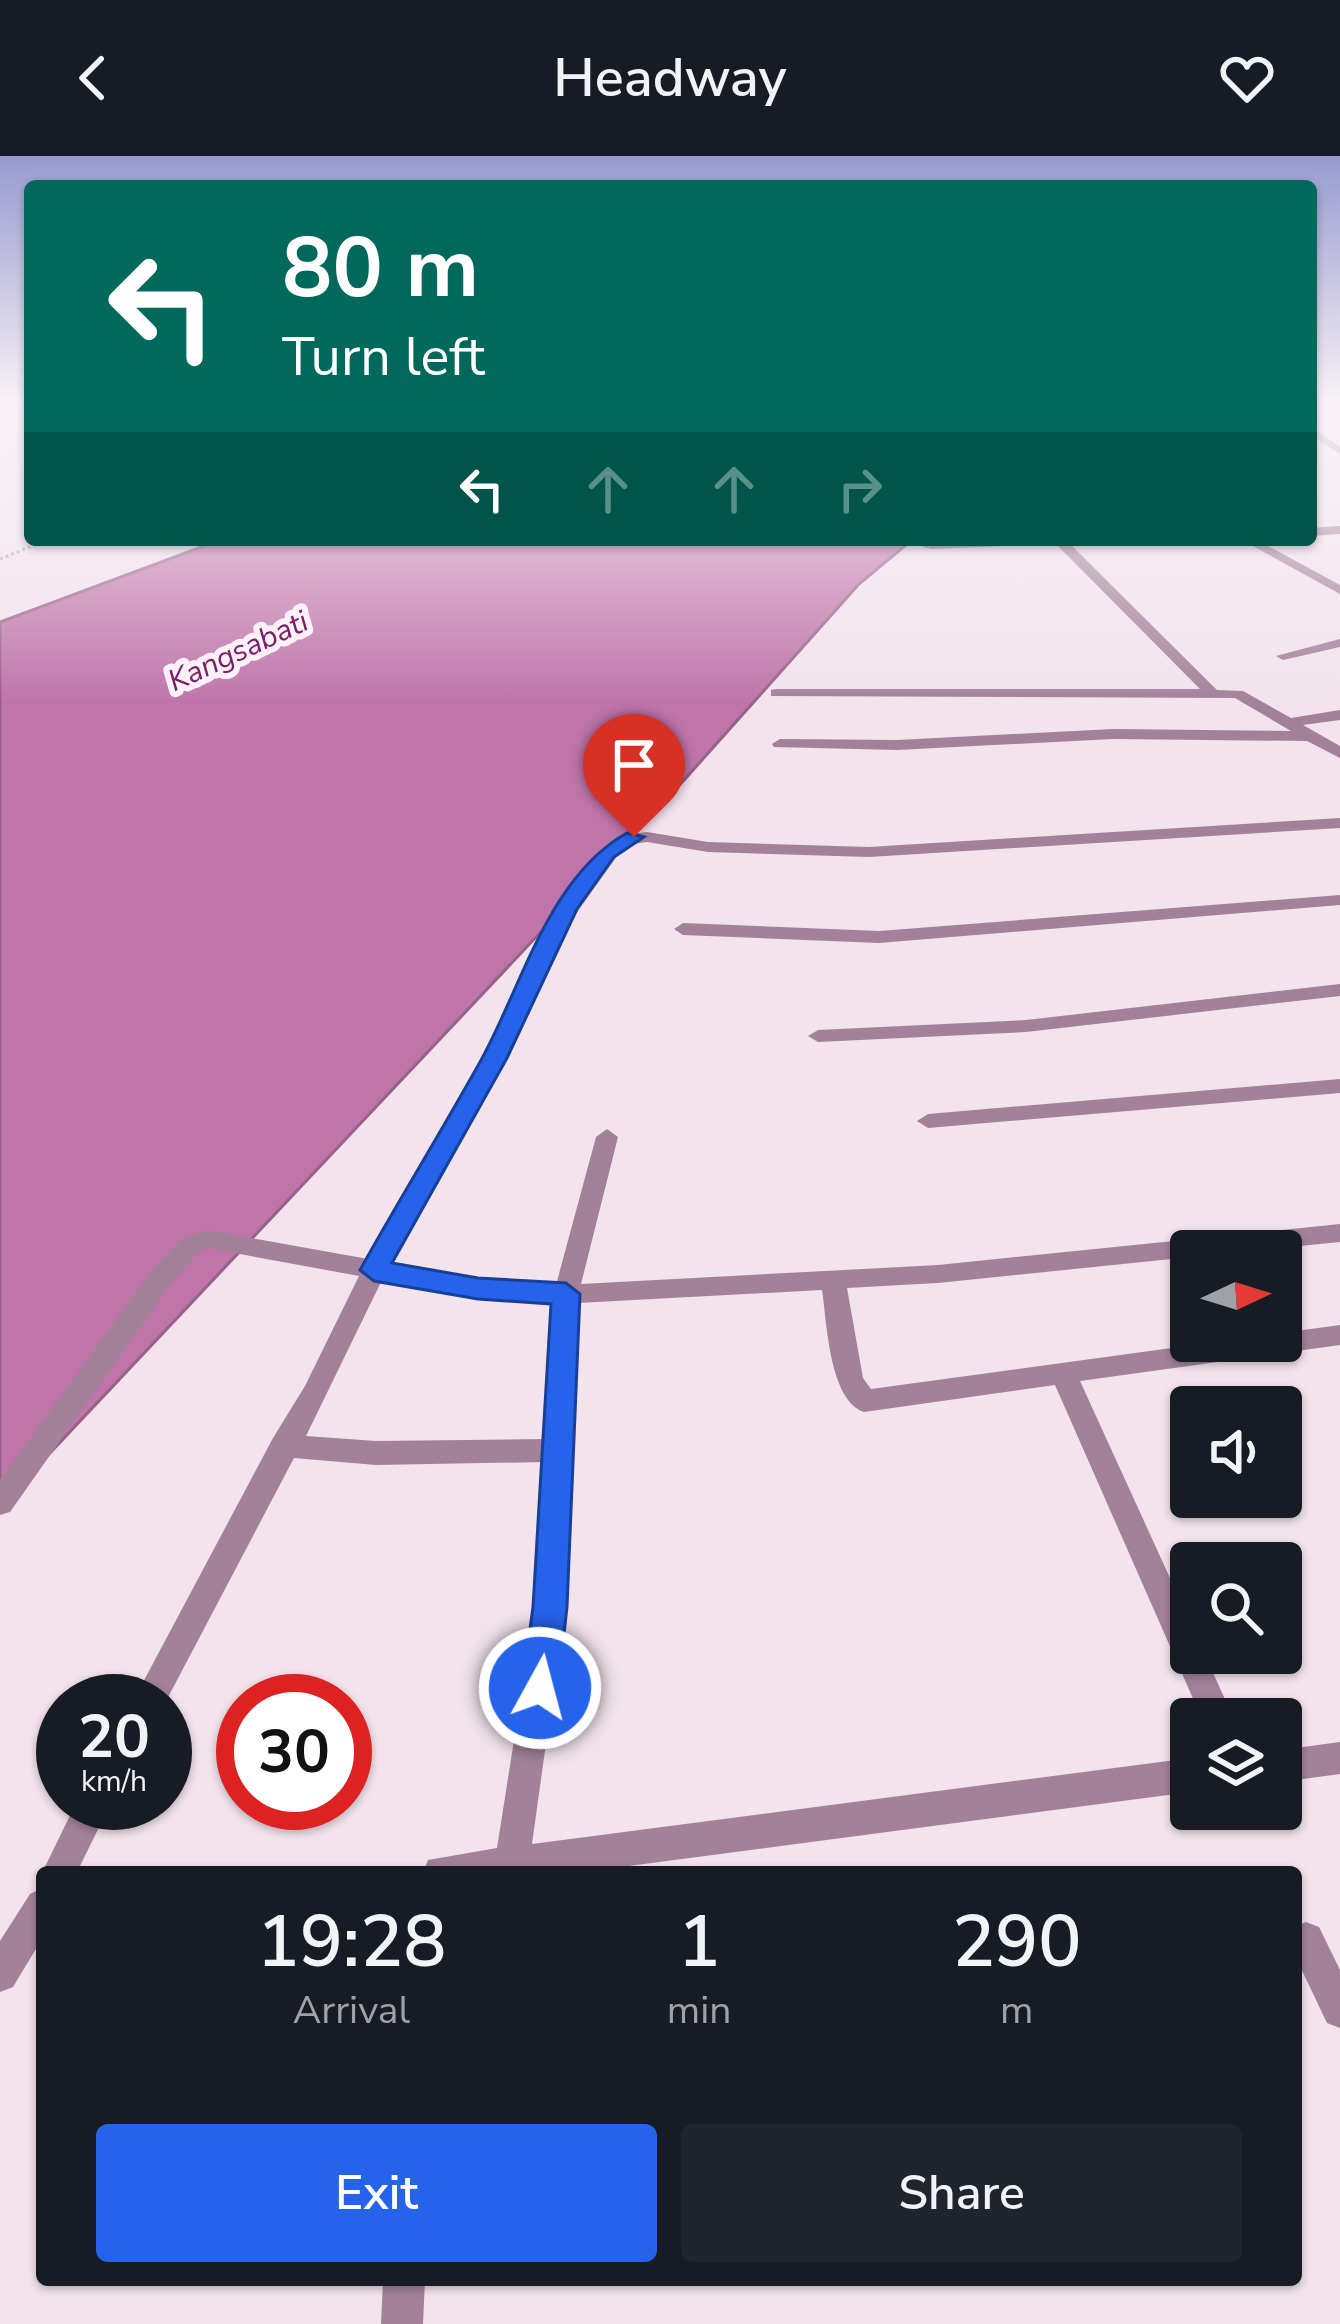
<!DOCTYPE html>
<html lang="en">
<head>
<meta charset="utf-8">
<style>
	body { margin:0; font-family:"Nunito Sans",sans-serif; background:#20242c; color:#f1f3f6; height:100vh; display:flex; flex-direction:column; font-size:45px; white-space:nowrap }
	* { box-sizing:border-box; margin:0 }
	p { font-size:39px; color:#9ea1a6 }
	.icon { flex:none; width:66px; height:66px; fill:none; stroke:currentColor; stroke-width:2; stroke-linecap:round; stroke-linejoin:round }
	.map { position:relative; flex:1; overflow:hidden }
	.side { position:absolute; left:36px; top:1710px; width:1266px; height:420px; display:flex; flex-direction:column; background:#171b24; border-radius:12px; box-shadow:0 3px 9px #0004 }
	.side>* { flex:none }
	.banner { position:absolute; left:24px; top:24px; width:1293px; height:366px; border-radius:12px; box-shadow:0 3px 9px #0004; background:#00695c; color:#fff; overflow:hidden }
	.needle { width:78px; rotate:86deg }
	.buttons { position:absolute; left:1170px; top:1074px; display:grid; gap:24px }
	.buttons a { display:grid; place-items:center; width:132px; height:132px; border-radius:12px; background:#171b24; box-shadow:0 3px 9px #0004; font-size:60px }
	.speed { position:absolute; left:36px; top:1518px; display:flex; gap:24px; font-size:60px; font-weight:700; text-align:center }
	.speed>* { display:grid; place-content:center; width:156px; height:156px; border-radius:50%; background:#171b24; box-shadow:0 3px 9px #0004; line-height:1 }
	.speed small { font-size:30px; font-weight:400 }
	.speed .limit { border:18px solid #d22; background:#fff; color:#111 }
	.pin { position:absolute; display:grid; place-items:center; width:102px; height:102px; color:#fff; margin:-123px -51px; border-radius:50% 50% 50% 0; rotate:-45deg; box-shadow:0 0 12px #0007 }
	.pin .icon { rotate:45deg }
	.me { position:absolute; width:132px; margin:-66px; rotate:7deg; stroke-linejoin:round; filter:drop-shadow(0 0 9px #0008) }
	.turn { display:flex; align-items:center; gap:42px; height:252px; padding:0 60px; font-size:54px }
	.turn .icon { width:156px; height:156px; stroke-width:2.5 }
	.turn b { display:block; font-size:84px; line-height:102px }
	.lanes { display:flex; align-items:center; height:114px; padding:0 60px; background:#0003; justify-content:center; gap:60px; direction:ltr }
	.lanes .off { opacity:.35 }
	.eta { display:flex; justify-content:space-evenly; align-items:center; height:204px; text-align:center }
	.eta b { font-size:72px; font-weight:600; line-height:84px }
	.button { display:flex; gap:24px; margin-top:auto; padding:24px 60px }
	.button a { flex:1; height:138px; border-radius:12px; background:#2563eb; color:#fff; font-size:48px; font-weight:600; line-height:138px; text-align:center }
	.button a+a { background:#20242c; color:#f1f3f6 }
	header { display:flex; justify-content:space-between; align-items:center; height:156px; padding:0 60px; background:#171b24; font-size:54px; font-weight:600 }
	.map>svg:first-child { display:block }
	.water { fill:#bf74aa; stroke:#986188; stroke-width:3 }
	.lines { fill:none; stroke-linecap:round; stroke-linejoin:round }
	.path { stroke:#b5a9b1; stroke-width:3; stroke-dasharray:3 3; stroke-linecap:butt }
	.street { fill:#a38299; fill-rule:evenodd }
	.route { fill:#2563eb; stroke:#184099; stroke-width:3 }
	.labels { text-anchor:middle; stroke-width:12; stroke-linejoin:round; paint-order:stroke }
	.far-water-label { font-size:30px; font-style:italic; fill:#792166; stroke:#fdf1f9 }
</style>
</head>
<body>
<header><svg class="icon" aria-label="back" viewBox="0 0 24 24"><path d="M15 5l-7 7 7 7"/></svg>Headway<svg class="icon" aria-label="heart" viewBox="0 0 24 24"><path d="M12 20l-8-8c-3-5 5-10 8-4 3-6 11-1 8 4z"/></svg></header>
<div class="map">
<svg width="1340" height="2168" viewBox="0 0 1340 2168">
	<rect width="100%" height="100%" fill="#f2e3ed"/>
	<polygon class="water" points="220,384 912,384 859,428 685,623 0,1350 0,466"/>
	<g class="lines">
		<polyline class="path" points="0,403 47,384"/>
		<g class="street">
			<polygon points="1311,271 1340,291 1340,298 1311,279"/>
			<polygon points="1340,370 1340,378 1311,380 1311,372"/>
			<polygon points="900,384 1080,384 1070,388 1217,534 1243,535 1291,562 1340,554 1340,564 1303,569 1340,590 1340,602 1307,585 1113,583 897,594 774,591 772,588 780,583 897,584 1113,573 1291,575 1235,542 771,540 771,534 776,533 1200,533 1056,388 931,393"/>
			<polygon points="1242,384 1257,384 1340,429 1340,438"/>
			<polygon points="1340,483 1340,491 1283,504 1276,500"/>
			<path d="M1340 662V672L869 701 708 696 647 686 625 689 555 787 505 902 391 1107 478 1123 556 1129 596 981 607 973 618 981 581 1128 938 1109 1340 1068V1086L1250 1095H1191V1101L938 1127 847 1132 863 1222 871 1233 1223 1185H1281V1177L1340 1169V1189L1080 1225 1191 1468V1497H1204L1234 1563H1202L1055 1229 864 1256C829 1244 827 1166 822 1134L578 1147 565 1451 532 1688 1191 1602V1636L583 1716H423L428 1704 497 1692 535 1451 544 1306 376 1309 294 1302 165 1547 133 1545 273 1282 305 1230 359 1120 207 1092 200 1095 172 1126 10 1356 0 1359V1324L154 1112 182 1083 206 1074 368 1103 485 902 537 787 614 680 647 676 708 686 869 691ZM382 1124 478 1141 553 1148 545 1283 376 1285 306 1280Z"/>
			<polygon points="1340,739 1340,749 879,787 683,779 674,773 683,767 879,775"/>
			<polygon points="1340,828 1340,840 1026,876 818,886 808,880 818,874 1026,864"/>
			<polygon points="1340,923 1340,937 928,972 917,965 928,958"/>
			<polygon points="1340,1586 1340,1618 1281,1626 1281,1594"/>
			<polygon points="76,1647 111,1647 77,1716 42,1717"/>
			<polygon points="42,1732 42,1783 13,1831 0,1836 0,1785 30,1738"/>
			<polygon points="1306,1766 1319,1771 1340,1814 1340,1872 1327,1867 1296,1802 1296,1770"/>
			<polygon points="383,2124 425,2124 423,2168 381,2168"/>
		</g>
	</g>
	<linearGradient id="sky" x2="0" y2="1"><stop stop-color="#979acf"/><stop offset="0.45" stop-color="#f9f2f7"/><stop offset="1" stop-color="#f9f2f7" stop-opacity="0"/></linearGradient>
	<rect width="1340" height="549" fill="url(#sky)"/>
	<path class="route" d="M627 677 644 681 614 701 577 753 507 902 392 1107 478 1122 566 1127 580 1138 567 1451 558 1532 553 1545 540 1550 528 1545 522 1532 533 1451 551 1148 478 1143 374 1125 360 1114C399 1044 441 976 480 906 522 831 548 721 627 677Z"/>
	<g class="labels">
		<g class="far-water-label">
			<text transform="translate(238 495) rotate(-25)" y="10">Kangsabati</text>
		</g>
	</g>
</svg>
<div class="buttons">
<a><svg class="needle" viewBox="-14 -14 28 28"><path d="M0-13l5 13h-10z" fill="#e53935"/><path d="M0 13l5-13h-10z" fill="#9ea1a6"/></svg></a>
<a><svg class="icon" aria-label="sound" viewBox="0 0 24 24"><path d="M4 9h4l5-4v14l-5-4H4zM17 9q2 3 0 6"/></svg></a>
<a><svg class="icon" aria-label="search" viewBox="0 0 24 24"><circle cx="10" cy="10" r="6"/><path d="M15 15l6 6"/></svg></a>
<a><svg class="icon" aria-label="layers" viewBox="0 0 24 24"><path d="M12 4l9 5-9 5-9-5zM3 14l9 5 9-5"/></svg></a>
</div>
<div class="speed"><div>20<small>km/h</small></div><div class="limit">30</div></div>
<div class="pin" style="left:634px;top:681px;background:#d93025"><svg class="icon" aria-label="arrive" viewBox="0 0 24 24"><path d="M6 21V4h12l-3 4 3 4H6"/></svg></div>
<svg class="me" style="left:540px;top:1532px" viewBox="-20 -20 40 40"><circle r="17" fill="#2563eb" stroke="#fff" stroke-width="3"/><path d="M0-11L8 9 0 5-8 9z" fill="#fff"/></svg>
<div class="banner">
<div class="turn"><svg class="icon" aria-label="left" viewBox="0 0 24 24"><path d="M17 20v-9H6M10 6l-5 5 5 5"/></svg><div><b>80 m</b>Turn left</div></div>
<div class="lanes"><svg class="icon" aria-label="left" viewBox="0 0 24 24"><path d="M17 20v-9H6M10 6l-5 5 5 5"/></svg><svg class="icon off" aria-label="ahead" viewBox="0 0 24 24"><path d="M12 20V5M6 11l6-6 6 6"/></svg><svg class="icon off" aria-label="ahead" viewBox="0 0 24 24"><path d="M12 20V5M6 11l6-6 6 6"/></svg><svg class="icon off" aria-label="right" viewBox="0 0 24 24"><path d="M7 20v-9h11M14 6l5 5-5 5"/></svg></div>
</div>
<section class="side">
<div class="eta">
<div><b>19:28</b><p>Arrival</p></div>
<div><b>1</b><p>min</p></div>
<div><b>290</b><p>m</p></div>
</div>
<div class="button"><a>Exit</a><a>Share</a></div>
</section>
</div>
</body>
</html>
